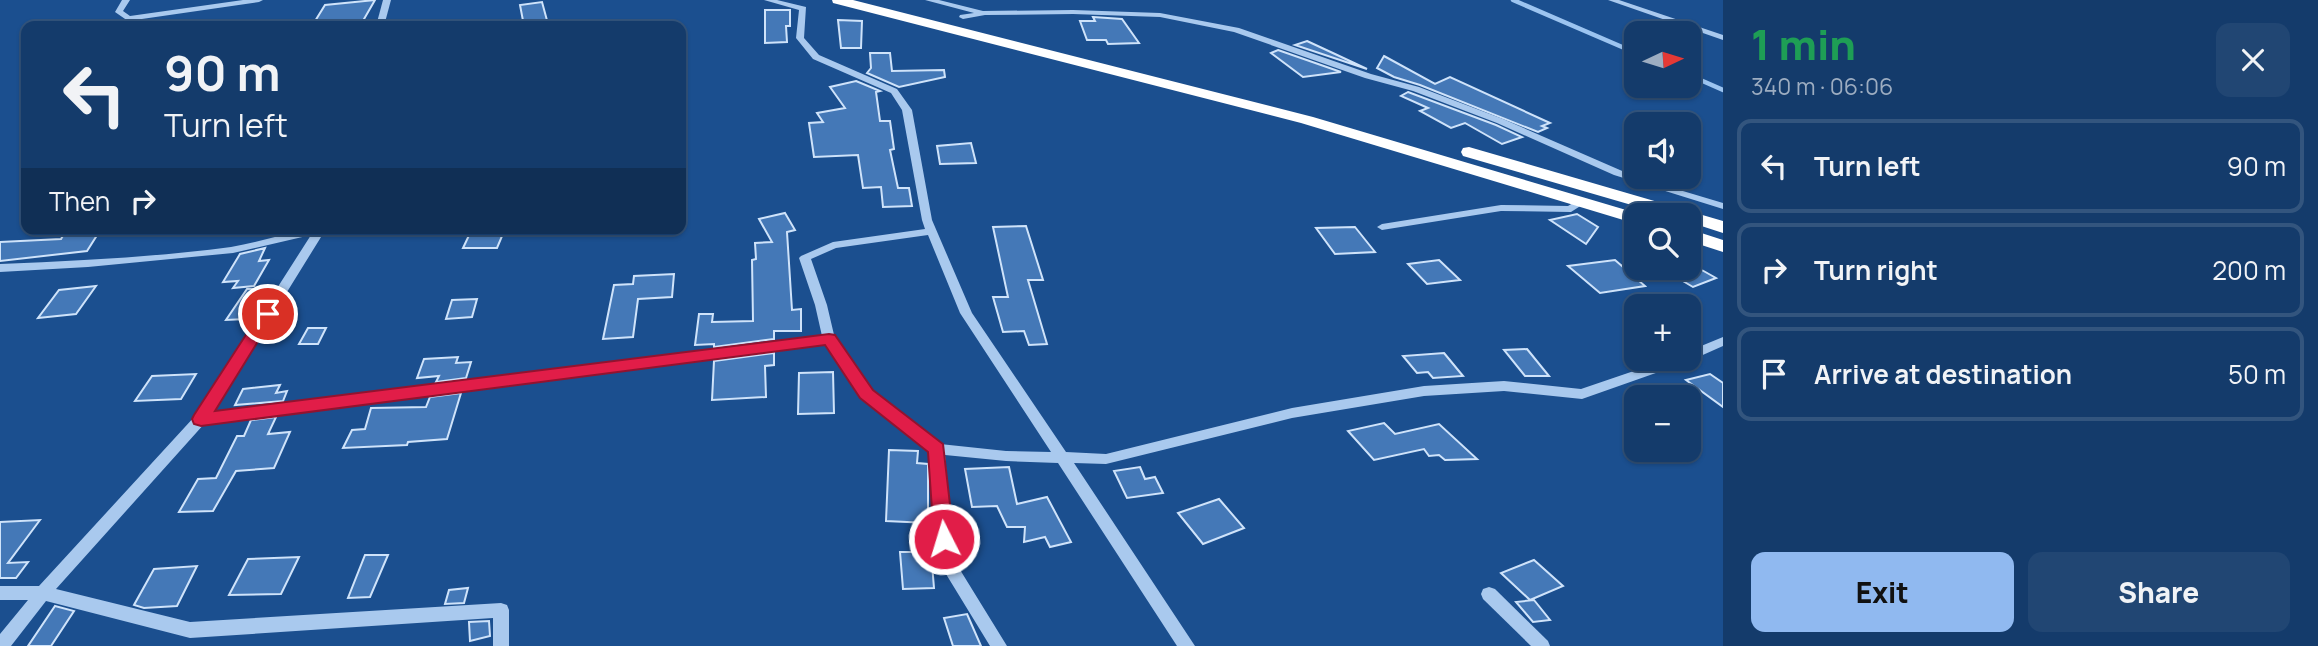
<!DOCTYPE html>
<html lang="en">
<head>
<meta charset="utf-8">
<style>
	body { margin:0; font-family:Manrope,sans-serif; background:#214673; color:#f1f3f6; height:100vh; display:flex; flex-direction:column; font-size:26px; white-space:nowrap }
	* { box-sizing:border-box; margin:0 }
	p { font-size:23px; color:#9dadc1 }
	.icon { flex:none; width:38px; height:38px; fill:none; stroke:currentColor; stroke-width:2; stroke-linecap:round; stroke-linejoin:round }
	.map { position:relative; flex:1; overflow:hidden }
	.side { display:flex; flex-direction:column; background:#143b6b; width:595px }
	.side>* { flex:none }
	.banner { position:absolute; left:21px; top:21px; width:665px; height:214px; border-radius:14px; box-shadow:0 2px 5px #0004,0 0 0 2px #33557e; background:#143b6b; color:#f1f3f6; overflow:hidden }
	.needle { width:46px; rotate:86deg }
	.tools { position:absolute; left:1624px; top:21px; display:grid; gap:14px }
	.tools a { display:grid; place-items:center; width:77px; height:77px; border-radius:14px; background:#143b6b; box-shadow:0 2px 5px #0004,0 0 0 2px #33557e; font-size:35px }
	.pin { position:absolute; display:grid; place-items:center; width:60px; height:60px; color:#fff; margin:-30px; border:4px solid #fff; border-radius:50%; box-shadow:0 2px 7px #0007 }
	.me { position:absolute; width:77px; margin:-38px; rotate:355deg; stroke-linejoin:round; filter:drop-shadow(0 0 5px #0008) }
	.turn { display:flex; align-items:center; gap:24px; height:147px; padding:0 28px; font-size:32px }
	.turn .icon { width:91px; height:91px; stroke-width:2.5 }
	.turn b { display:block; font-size:49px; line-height:60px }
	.then { display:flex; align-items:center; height:66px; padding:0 28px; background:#0003; gap:14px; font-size:26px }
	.round { display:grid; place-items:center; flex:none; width:74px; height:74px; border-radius:14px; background:#214673 }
	.overview { display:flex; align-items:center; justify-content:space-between; height:119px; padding:0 28px }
	h1 { font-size:42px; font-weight:800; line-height:52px; color:#1e9e55 }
	.button { display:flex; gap:14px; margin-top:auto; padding:14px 28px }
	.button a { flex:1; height:80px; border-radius:14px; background:#90b9f0; color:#111; font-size:28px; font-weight:800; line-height:80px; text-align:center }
	.button a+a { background:#214673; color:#f1f3f6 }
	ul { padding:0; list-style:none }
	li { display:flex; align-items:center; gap:21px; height:94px; margin:0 14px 10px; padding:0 14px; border:4px solid #33557e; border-radius:14px }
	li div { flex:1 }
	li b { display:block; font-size:26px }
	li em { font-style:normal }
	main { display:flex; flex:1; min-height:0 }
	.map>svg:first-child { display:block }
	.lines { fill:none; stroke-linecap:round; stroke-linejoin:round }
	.stream { stroke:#9cc4f0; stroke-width:4.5 }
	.building { fill:#4478b7; stroke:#cfe3fa; stroke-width:2 }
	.minor { fill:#a9c9ee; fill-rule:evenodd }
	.highway { fill:#fff; fill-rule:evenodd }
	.route { fill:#e11d48; stroke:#92132f; stroke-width:2 }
</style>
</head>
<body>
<main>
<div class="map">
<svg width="1723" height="646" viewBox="0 0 1723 646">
	<rect width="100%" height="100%" fill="#1b4f8f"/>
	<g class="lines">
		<g class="stream">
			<polyline points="1513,0 1636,53"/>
			<polyline points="1689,75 1723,90"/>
		</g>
	</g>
	<g class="building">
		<polygon points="375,0 360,26 312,26 325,5"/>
		<polygon points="542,2 548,24 524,26 520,5"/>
		<polygon points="765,10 790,10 790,26 786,26 787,42 765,43"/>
		<polygon points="1093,17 1122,19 1139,43 1108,44 1106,40 1087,40 1080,21 1095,21"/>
		<polygon points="838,20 862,21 861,48 841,48"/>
		<polygon points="1307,41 1335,54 1367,69 1295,45"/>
		<polygon points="1278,50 1341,72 1303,77 1271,53"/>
		<polygon points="870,53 890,53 892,71 944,70 945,77 899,87 867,73 871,68"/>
		<polygon points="1384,56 1435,84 1450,77 1550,123 1542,126 1547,128 1538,132 1420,85 1394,77 1377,68"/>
		<polygon points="856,81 880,91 876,92 880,121 890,121 894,149 890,150 898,188 909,188 912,206 883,207 881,187 863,188 858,155 814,157 809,123 823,122 817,113 845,108 830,87"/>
		<polygon points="1408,92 1496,125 1522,137 1502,144 1465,123 1451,128 1420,111 1428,108 1401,96"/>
		<polygon points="971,143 976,163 940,164 937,146"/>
		<polygon points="785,213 795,230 787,232 792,310 801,309 801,331 774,331 774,339 714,347 714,344 695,345 699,314 713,314 712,322 753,321 752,260 756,259 755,243 772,242 759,219"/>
		<polygon points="1577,214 1598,227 1586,244 1550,220"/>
		<polygon points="1026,226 1043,280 1028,280 1047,344 1029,345 1024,331 1003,332 993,297 1008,297 993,227"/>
		<polygon points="1355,227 1375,252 1335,254 1316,228"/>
		<polygon points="101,229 87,251 0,261 0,242 61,239 64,234"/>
		<polygon points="472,229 505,229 497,248 463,248"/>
		<polygon points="265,248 259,261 269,260 254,286 233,288 238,281 223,282 240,254"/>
		<polygon points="1439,260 1460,280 1427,284 1408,264"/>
		<polygon points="1615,260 1645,286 1600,293 1568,266"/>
		<polygon points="1689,262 1700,269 1716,278 1693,287 1661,268 1689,268"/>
		<polygon points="674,274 672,297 638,299 633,337 603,339 614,285 633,284 634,276"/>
		<polygon points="96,286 76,314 38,318 59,290"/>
		<polygon points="247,289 266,289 246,319 226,320"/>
		<polygon points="477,299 472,317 446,319 452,300"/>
		<polygon points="308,328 326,328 318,344 299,344"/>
		<polygon points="1527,349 1549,376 1525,376 1504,350"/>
		<polygon points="774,353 774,365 765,366 766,397 712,400 714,361"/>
		<polygon points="1444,353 1463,376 1433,378 1428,372 1417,373 1403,356"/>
		<polygon points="458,357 456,363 471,362 466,378 436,382 439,376 417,378 424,359"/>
		<polygon points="833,372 834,413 798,414 799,373"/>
		<polygon points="196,374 181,399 135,401 152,376"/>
		<polygon points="1710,374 1723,383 1723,407 1686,380"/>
		<polygon points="280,385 276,393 287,391 283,401 235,405 243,389"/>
		<polygon points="461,393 447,439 408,442 407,445 343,448 352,430 365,429 371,408 426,407 430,397"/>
		<polygon points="276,417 268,434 290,432 274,468 236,471 213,511 179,512 198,479 216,478 237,436 244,436 251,420"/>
		<polygon points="1384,423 1395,434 1439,424 1477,459 1445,460 1439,455 1429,456 1424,449 1374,460 1348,431"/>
		<polygon points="889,450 918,451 917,463 928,464 928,523 886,521"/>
		<polygon points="1009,467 1017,504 1047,497 1071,542 1050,547 1045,537 1024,542 1025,527 1007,527 997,506 972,507 965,469"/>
		<polygon points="1140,467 1145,479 1155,477 1163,493 1127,498 1114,471"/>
		<polygon points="1219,499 1244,528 1203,544 1178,513"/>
		<polygon points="40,520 8,563 28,562 16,578 0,578 0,522"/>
		<polygon points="900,552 931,552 934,588 903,589"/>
		<polygon points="365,555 388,555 370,597 348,598"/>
		<polygon points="299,557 281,594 229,595 248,559"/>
		<polygon points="1534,560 1563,586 1530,600 1501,573"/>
		<polygon points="197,566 177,606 144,608 134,605 154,569"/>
		<polygon points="468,588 464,603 445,604 449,590"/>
		<polygon points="1534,600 1550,620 1533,622 1516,602"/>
		<polygon points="55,606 74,611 51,646 28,646"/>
		<polygon points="967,614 981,646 953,646 944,618"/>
		<polygon points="489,621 490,636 470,641 469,622"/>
	</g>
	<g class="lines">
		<g class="minor">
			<polygon points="122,0 130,0 123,11 130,16 243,0 263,0 259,2 128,21 115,12"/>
			<polygon points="383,0 391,0 384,26 376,26"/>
			<path d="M764 0H777L806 7 804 38 819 55 897 89 912 110 932 220 972 313 1066 452 1106 454 1292 408 1424 386 1504 381 1581 389 1669 359H1689V351L1723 337V346L1687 362 1582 399 1504 391 1424 396 1292 418 1106 464 1074 463 1195 646H1177L1058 463 1006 461 945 455 954 560 1007 646H990L938 561 930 451 861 397 826 344 205 423 56 589 190 622 501 603 507 605 509 610V646H493V618L190 638 46 601 11 646H0V634L28 600H0V586H39L196 415 311 235 233 253 88 267 0 272V264C77 261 155 257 231 247 263 242 294 229 326 229L212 413 822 336 815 305 799 258 801 256 833 242 925 229 922 220 902 110 891 93 813 59 796 38 799 10ZM928 235 960 313 1051 452 1006 451 940 444 871 391 835 339 827 305 811 259 836 248Z"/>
			<polygon points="925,0 939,0 983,11 1073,10 1160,13 1239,28 1371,74 1419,87 1503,119 1636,177 1723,203 1723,209 1614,175 1497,123 1413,91 1365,78 1234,32 1160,17 1073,14 985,15 963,19 959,17 960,15 974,13"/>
			<polygon points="1608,0 1619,0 1723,35 1723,40"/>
			<polygon points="1581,198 1586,201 1585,203 1571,212 1501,211 1382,230 1377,227 1382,224 1501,205 1568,206"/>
			<polygon points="1489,587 1495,589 1548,641 1550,646 1531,646 1483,599 1481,594 1483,589"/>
		</g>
		<g class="highway">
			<polygon points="832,0 853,0 1313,117 1643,215 1636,215 1636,223 1630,222 1301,123 833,3"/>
			<polygon points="1469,147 1723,221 1723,233 1689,222 1689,215 1666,215 1463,156 1461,152 1463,148"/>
			<polygon points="1689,229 1723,240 1723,252 1689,241"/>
		</g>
	</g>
	<polygon class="route" points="268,309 275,314 215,411 829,334 835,335 873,390 943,444 954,539 952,545 944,547 937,545 934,539 928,452 860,398 825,345 201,426 194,424 192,419 194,415 262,310"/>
</svg>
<div class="tools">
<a><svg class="needle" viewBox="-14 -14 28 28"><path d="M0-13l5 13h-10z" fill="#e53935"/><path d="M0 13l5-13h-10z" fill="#9dadc1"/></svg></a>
<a><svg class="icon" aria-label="sound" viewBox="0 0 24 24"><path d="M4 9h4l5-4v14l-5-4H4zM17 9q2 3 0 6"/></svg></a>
<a><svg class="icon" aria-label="search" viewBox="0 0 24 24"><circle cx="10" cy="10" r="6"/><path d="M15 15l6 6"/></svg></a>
<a>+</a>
<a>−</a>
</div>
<div class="pin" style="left:268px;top:314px;background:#d93025"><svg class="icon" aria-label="arrive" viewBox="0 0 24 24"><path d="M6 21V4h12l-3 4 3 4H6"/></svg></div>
<svg class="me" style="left:944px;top:539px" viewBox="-20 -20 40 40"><circle r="17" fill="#e11d48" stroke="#fff" stroke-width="3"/><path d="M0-11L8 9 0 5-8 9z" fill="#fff"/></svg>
<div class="banner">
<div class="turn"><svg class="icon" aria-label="left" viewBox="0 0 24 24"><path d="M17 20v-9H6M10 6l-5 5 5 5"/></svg><div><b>90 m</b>Turn left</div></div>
<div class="then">Then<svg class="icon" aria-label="right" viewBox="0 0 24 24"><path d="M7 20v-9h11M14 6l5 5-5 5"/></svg></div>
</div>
</div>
<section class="side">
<div class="overview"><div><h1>1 min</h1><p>340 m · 06:06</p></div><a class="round"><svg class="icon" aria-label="close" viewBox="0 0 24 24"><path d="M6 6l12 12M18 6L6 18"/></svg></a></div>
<ul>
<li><svg class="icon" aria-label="left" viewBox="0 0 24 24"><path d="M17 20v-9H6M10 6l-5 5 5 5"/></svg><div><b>Turn left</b></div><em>90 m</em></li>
<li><svg class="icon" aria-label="right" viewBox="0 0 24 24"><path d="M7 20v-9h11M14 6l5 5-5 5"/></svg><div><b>Turn right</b></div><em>200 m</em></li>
<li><svg class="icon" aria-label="arrive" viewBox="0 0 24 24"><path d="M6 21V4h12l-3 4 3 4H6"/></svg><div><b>Arrive at destination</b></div><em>50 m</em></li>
</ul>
<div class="button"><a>Exit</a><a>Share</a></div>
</section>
</main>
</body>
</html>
